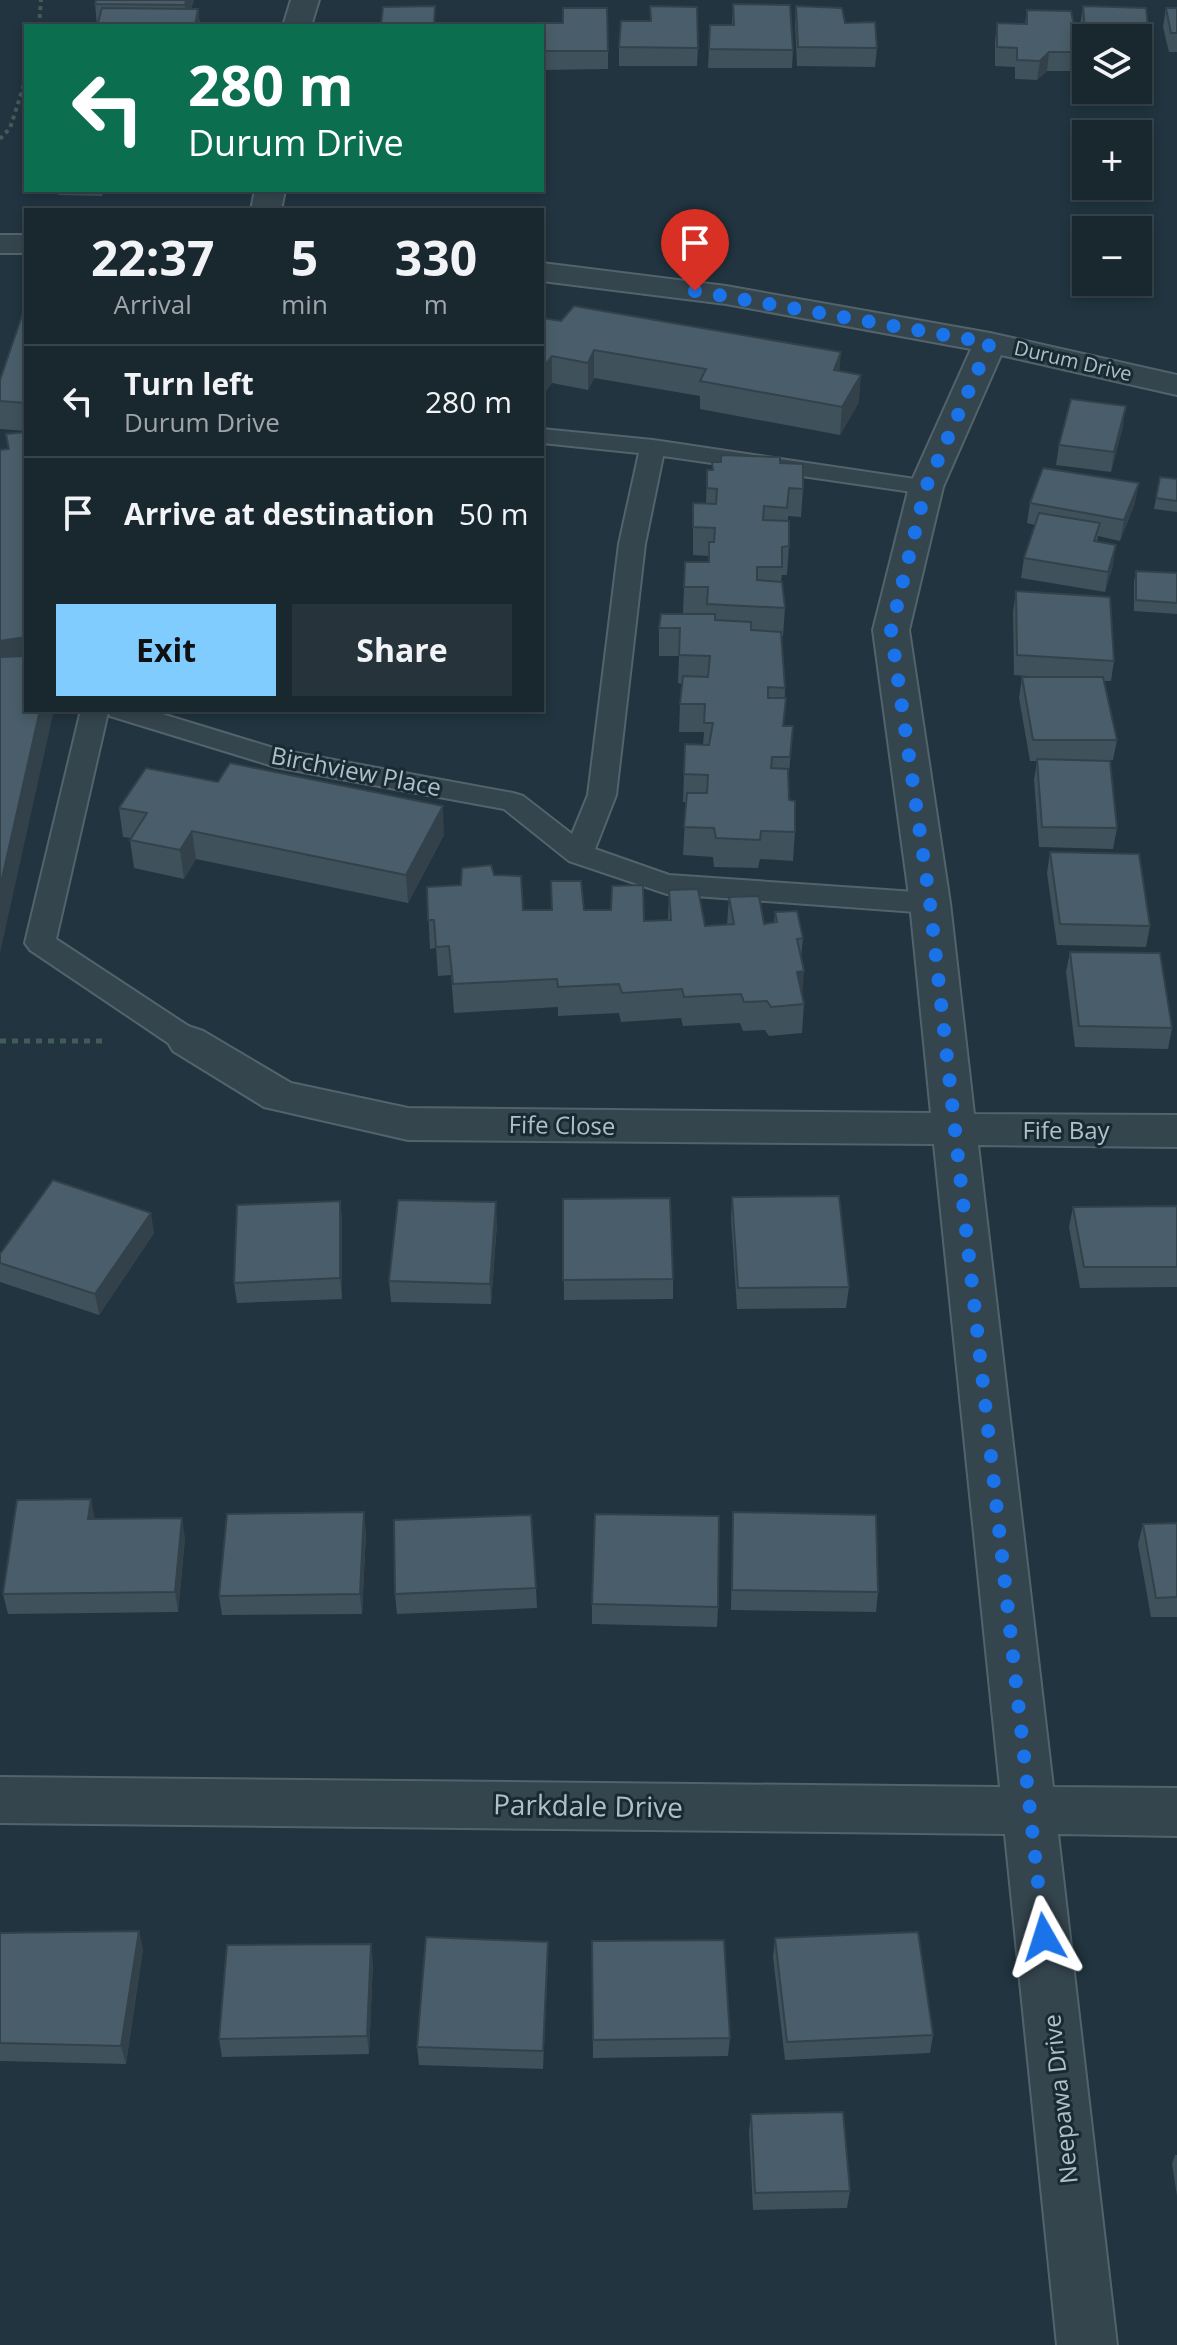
<!DOCTYPE html>
<html lang="en">
<head>
<meta charset="utf-8">
<style>
	body { margin:0; font-family:"Open Sans",sans-serif; background:#26333b; color:#f1f3f6; height:100vh; display:flex; flex-direction:column; font-size:30px; white-space:nowrap }
	* { box-sizing:border-box; margin:0 }
	p { font-size:26px; color:#9fa5aa }
	.icon { flex:none; width:44px; height:44px; fill:none; stroke:currentColor; stroke-width:2; stroke-linecap:round; stroke-linejoin:round }
	.map { position:relative; flex:1; overflow:hidden }
	.sheet { position:absolute; left:24px; top:208px; width:520px; height:504px; display:flex; flex-direction:column; background:#19272f; border-radius:0px; box-shadow:0 4px 12px #0003,0 0 0 2px #37444b }
	.sheet>* { flex:none }
	.top-card { position:absolute; left:24px; top:24px; width:520px; height:168px; border-radius:0px; box-shadow:0 4px 12px #0003,0 0 0 2px #37444b; background:#0b6e4f; color:#fff; overflow:hidden }
	.buttons { position:absolute; left:1072px; top:24px; display:grid; gap:16px }
	.buttons a { display:grid; place-items:center; width:80px; height:80px; border-radius:0px; background:#19272f; box-shadow:0 4px 12px #0003,0 0 0 2px #37444b; font-size:40px }
	.pin { position:absolute; display:grid; place-items:center; width:68px; height:68px; color:#fff; margin:-82px -34px; border-radius:50% 50% 50% 0; rotate:-45deg; box-shadow:0 0 8px #0007 }
	.pin .icon { rotate:45deg }
	.me { position:absolute; width:88px; margin:-44px; rotate:354deg; stroke-linejoin:round; filter:drop-shadow(0 0 6px #0008) }
	.turn { display:flex; align-items:center; gap:28px; height:168px; padding:0 32px; font-size:36px }
	.turn .icon { width:104px; height:104px; stroke-width:2.5 }
	.turn b { display:block; font-size:56px; line-height:68px }
	.eta { display:flex; justify-content:space-evenly; align-items:center; height:136px; text-align:center }
	.eta b { font-size:48px; font-weight:700; line-height:56px }
	.cta { display:flex; gap:16px; margin-top:auto; padding:16px 32px }
	.cta a { flex:1; height:92px; border-radius:0px; background:#80ccff; color:#111; font-size:32px; font-weight:700; line-height:92px; text-align:center }
	.cta a+a { background:#26333b; color:#f1f3f6 }
	ul { padding:0; list-style:none }
	li { display:flex; align-items:center; gap:24px; height:112px; padding:0 32px; border-top:2px solid #37444b }
	li div { flex:1 }
	li b { display:block; font-size:30px }
	li em { font-style:normal }
	.map>svg:first-child { display:block }
	.lines { fill:none; stroke-linecap:round; stroke-linejoin:round }
	.service-casing { stroke:#53636c; stroke-width:4 }
	.minor-casing { stroke:#53636c; stroke-width:4 }
	.path-far1 { stroke:#415c59; stroke-width:4; stroke-dasharray:4 4; stroke-linecap:butt }
	.path { stroke:#415c59; stroke-width:5; stroke-dasharray:6 6; stroke-linecap:butt }
	.service { fill:#35454e; fill-rule:evenodd }
	.minor { fill:#35454e; fill-rule:evenodd }
	.wall { fill:#3f515b }
	.shaded-wall { fill:#33424a }
	.building { fill:#495e6a; stroke:#33424a; stroke-width:2 }
	.route { stroke:#1a73e8; stroke-width:14; stroke-dasharray:0 25.2 }
	.labels { text-anchor:middle; stroke-width:6; stroke-linejoin:round; paint-order:stroke }
	.far-street-label { font-size:20px; fill:#b0c0ca; stroke:#1a2a33 }
	.street-label { font-size:24px; fill:#b0c0ca; stroke:#1a2a33 }
	.near-street-label { font-size:28px; fill:#b0c0ca; stroke:#1a2a33 }
</style>
</head>
<body>
<div class="map">
<svg width="1177" height="2345" viewBox="0 0 1177 2345">
	<rect width="100%" height="100%" fill="#21343f"/>
	<g class="lines">
		<g class="service-casing">
			<polygon id="service" points="542,429 653,440 935,482 938,487 935,492 926,494 663,456 645,544 616,795 595,849 669,875 930,893 940,896 945,903 940,910 930,913 667,894 569,861 504,809 276,767 110,716 108,712 56,939 199,1033 203,1041 199,1049 188,1052 177,1049 30,950 25,943 81,710 149,710 280,750 513,793 523,796 572,834 588,795 619,544 639,453 542,443"/>
		</g>
		<g class="minor-casing">
			<g id="minor">
				<polygon points="291,0 319,0 311,26 283,26"/>
				<polygon points="255,190 285,190 281,210 251,210"/>
				<rect x="0" y="235" width="26" height="18"/>
				<polygon points="542,263 726,286 990,333 1177,375 1177,395 1001,355 943,487 909,630 950,903 974,1114 1177,1115 1177,1147 978,1145 1053,1787 1177,1788 1177,1836 1058,1834 1117,2345 1057,2345 1005,1834 0,1823 0,1777 1000,1787 934,1144 408,1140 264,1107 173,1051 167,1041 173,1031 188,1026 203,1031 291,1083 408,1108 931,1113 910,903 873,630 909,487 971,349 726,304 542,281"/>
			</g>
		</g>
		<g class="path-far1">
			<polyline points="39,26 41,0"/>
			<polyline points="0,139 10,128 26,79"/>
		</g>
		<polyline class="path" points="0,1041 107,1041"/>
		<use href="#service" class="service"/>
		<use href="#minor" class="minor"/>
	</g>
	<g class="wall">
		<polygon points="96,0 194,0 191,9 198,9 200,26 97,26 95,4"/>
		<polygon points="733,4 793,50 792,68 708,68 710,25 732,25"/>
		<polygon points="650,6 698,48 697,66 619,66 619,47 650,21"/>
		<polygon points="796,6 845,23 877,48 875,67 797,66 795,25"/>
		<polygon points="1083,6 1149,35 1147,53 1138,53 1138,38 1086,38 1086,51 1082,51 1080,25"/>
		<polygon points="1166,8 1177,8 1177,52 1169,52 1163,27"/>
		<polygon points="1027,10 1079,52 1077,71 1047,71 1037,80 1015,79 1015,67 995,66 995,41 997,23 1025,24"/>
		<polygon points="563,23 608,51 608,69 542,70 542,26"/>
		<polygon points="57,190 104,190 102,196 58,195"/>
		<polygon points="118,190 180,190 180,191 118,192"/>
		<polygon points="26,304 26,431 0,429 0,380"/>
		<polygon points="542,318 840,371 859,402 840,435 700,409 700,396 594,378 588,390 552,383 545,392 542,392"/>
		<polygon points="1123,426 1111,472 1056,465 1059,445"/>
		<polygon points="712,462 780,463 803,489 801,517 788,516 789,546 787,575 782,575 781,582 785,608 783,636 781,636 785,688 784,726 793,726 788,786 789,800 795,832 793,861 760,859 758,868 714,867 713,857 683,855 686,802 683,802 685,744 703,745 704,732 679,732 680,704 682,684 678,683 679,656 659,656 659,628 683,614 685,562 708,562 708,556 693,555 693,503 706,503 707,470 712,470"/>
		<polygon points="1160,477 1177,479 1177,512 1154,509"/>
		<polygon points="1030,503 1135,503 1120,541 1098,536 1097,542 1113,565 1105,592 1021,578 1024,558 1035,525 1027,523"/>
		<polygon points="1136,571 1177,573 1177,614 1134,611 1134,581"/>
		<polygon points="1016,591 1114,661 1111,681 1104,681 1117,740 1113,760 1075,760 1117,828 1113,849 1039,847 1034,780 1037,761 1030,761 1019,698 1022,677 1045,677 1014,675 1013,612"/>
		<polygon points="119,808 444,835 408,903 196,859 184,879 134,868 130,840 131,838 123,837"/>
		<polygon points="1050,852 1150,926 1146,947 1057,945 1047,873"/>
		<polygon points="494,875 523,910 584,910 644,921 668,920 669,890 705,926 727,925 729,897 764,924 774,922 775,912 803,938 801,958 802,996 804,1004 802,1033 769,1036 765,1030 743,1031 740,1023 683,1026 681,1018 621,1022 619,1013 558,1016 558,1007 454,1013 451,975 438,976 436,948 430,949 427,887 461,885"/>
		<polygon points="1070,952 1172,1028 1168,1049 1075,1047 1066,972"/>
		<polygon points="732,1197 849,1287 846,1308 737,1309 731,1218"/>
		<polygon points="563,1199 673,1279 673,1299 564,1300"/>
		<polygon points="340,1201 342,1221 342,1299 237,1303 234,1283"/>
		<polygon points="1177,1206 1177,1287 1080,1288 1069,1227 1073,1207"/>
		<polygon points="497,1223 491,1304 391,1302 389,1281"/>
		<polygon points="154,1233 99,1315 0,1282 0,1254"/>
		<polygon points="733,1512 878,1592 876,1612 731,1610"/>
		<polygon points="95,1519 185,1538 178,1612 8,1614 3,1594"/>
		<polygon points="1177,1523 1177,1617 1151,1617 1138,1544 1143,1524"/>
		<polygon points="366,1532 362,1614 222,1615 219,1596"/>
		<polygon points="536,1588 537,1608 397,1614 395,1594"/>
		<polygon points="592,1604 718,1607 717,1627 592,1624"/>
		<polygon points="0,1933 143,1949 126,2064 0,2061"/>
		<polygon points="775,1938 933,2035 930,2053 785,2060 773,1957"/>
		<polygon points="592,1941 730,2038 728,2056 593,2058"/>
		<polygon points="548,1960 543,2069 419,2065 417,2047"/>
		<polygon points="373,1962 369,2054 222,2057 219,2039"/>
		<polygon points="751,2114 850,2191 847,2208 753,2210 749,2131"/>
		<polygon points="1175,2155 1177,2155 1177,2196 1172,2164"/>
	</g>
	<g class="shaded-wall">
		<polygon points="186,0 194,0 187,24 185,5"/>
		<polygon points="198,9 200,26 195,26"/>
		<polygon points="1049,52 1047,71 1037,80 1040,61"/>
		<polygon points="594,350 594,378 588,390 588,363"/>
		<polygon points="841,352 839,380 834,370"/>
		<polygon points="552,356 552,383 545,392 545,365"/>
		<polygon points="861,375 859,402 840,435 842,407"/>
		<polygon points="1126,406 1123,426 1111,472 1114,452"/>
		<polygon points="1139,483 1135,503 1120,541 1124,520"/>
		<polygon points="1116,545 1113,565 1105,592 1108,572"/>
		<polygon points="26,637 26,666 0,671 0,641"/>
		<polygon points="40,710 54,710 0,953 0,887"/>
		<polygon points="443,806 444,835 408,903 406,875"/>
		<polygon points="192,831 196,859 184,879 180,850"/>
		<polygon points="804,971 802,1000 797,972"/>
		<polygon points="340,1201 342,1221 342,1299 340,1278"/>
		<polygon points="496,1202 497,1223 491,1304 490,1284"/>
		<polygon points="151,1213 154,1233 99,1315 95,1294"/>
		<polygon points="91,1499 95,1519 88,1519"/>
		<polygon points="364,1512 366,1532 362,1614 360,1594"/>
		<polygon points="182,1518 185,1538 178,1612 175,1592"/>
		<polygon points="139,1931 143,1949 126,2064 121,2046"/>
		<polygon points="548,1942 548,1960 543,2069 543,2051"/>
		<polygon points="371,1944 373,1962 369,2054 367,2036"/>
	</g>
	<g class="building">
		<polygon points="96,0 186,0 185,5 95,4"/>
		<polygon points="733,4 790,5 793,50 709,49 710,25 734,25"/>
		<polygon points="435,6 434,26 381,26 383,7"/>
		<polygon points="650,6 697,7 698,48 619,47 621,21 651,21"/>
		<polygon points="796,6 842,8 845,23 875,22 877,48 798,47"/>
		<polygon points="1083,6 1146,8 1149,35 1085,32"/>
		<polygon points="102,8 198,9 195,26 97,26"/>
		<polygon points="563,8 607,8 608,51 542,51 542,26 535,26 535,23 563,23"/>
		<polygon points="1166,8 1177,8 1177,33 1171,33"/>
		<polygon points="1027,10 1071,11 1079,52 1049,52 1040,61 1017,60 1017,48 997,47 997,23 1027,24"/>
		<polygon points="26,304 26,403 0,401 0,380"/>
		<polygon points="574,306 841,352 834,370 861,375 842,407 700,381 706,369 594,350 588,363 552,356 545,365 542,364 542,318 561,321"/>
		<polygon points="1071,399 1126,406 1114,452 1059,445"/>
		<polygon points="26,432 26,637 0,641 0,450 9,449 6,434"/>
		<polygon points="721,455 780,457 780,463 803,464 803,489 789,488 787,508 764,506 763,520 789,521 789,546 782,547 782,567 757,567 757,580 782,582 785,608 707,604 708,587 684,587 685,562 709,562 709,542 714,542 715,528 693,527 693,503 716,504 717,489 707,488 707,470 713,470 712,462 721,462"/>
		<polygon points="1043,468 1139,483 1124,520 1030,503"/>
		<polygon points="1160,477 1177,479 1177,501 1156,498"/>
		<polygon points="1039,513 1100,523 1094,541 1116,545 1108,572 1024,558"/>
		<polygon points="1136,571 1177,573 1177,603 1136,600"/>
		<polygon points="1016,591 1110,597 1114,661 1017,655"/>
		<polygon points="661,614 715,614 715,620 751,622 751,630 781,632 785,688 768,687 768,698 786,698 783,726 793,726 790,757 772,757 771,768 788,769 789,800 795,801 795,832 761,831 760,840 716,838 714,828 684,827 687,793 707,793 708,775 684,774 685,744 709,745 713,723 704,723 705,704 680,704 683,676 708,677 710,656 679,655 680,628 659,628"/>
		<polygon points="26,656 26,710 40,710 0,887 0,657"/>
		<polygon points="1022,677 1103,677 1117,740 1033,740"/>
		<polygon points="1037,759 1110,761 1117,828 1042,827"/>
		<polygon points="230,763 443,806 406,875 192,831 180,850 130,840 147,813 119,808 146,768 218,782"/>
		<polygon points="1050,852 1139,854 1150,926 1060,924"/>
		<polygon points="491,865 494,875 521,876 523,910 552,910 551,881 581,881 584,910 611,910 612,886 643,885 644,921 671,920 669,890 698,889 705,926 734,924 729,897 759,896 764,924 777,922 775,912 797,911 803,938 797,939 804,971 797,972 804,1004 771,1007 767,1001 744,1002 741,994 684,997 682,989 622,993 619,984 558,987 557,979 453,984 449,946 436,947 434,920 428,920 427,887 461,885 462,868"/>
		<polygon points="1070,952 1160,953 1172,1028 1079,1026"/>
		<polygon points="53,1180 151,1213 95,1294 0,1263 0,1254"/>
		<polygon points="839,1196 849,1287 738,1288 732,1197"/>
		<polygon points="670,1198 673,1279 563,1280 563,1199"/>
		<polygon points="398,1200 496,1202 490,1284 389,1281"/>
		<polygon points="340,1201 340,1278 234,1283 237,1205"/>
		<polygon points="1177,1206 1177,1267 1084,1267 1073,1207"/>
		<polygon points="91,1499 88,1519 182,1518 175,1592 3,1594 17,1500"/>
		<polygon points="364,1512 360,1594 219,1596 227,1514"/>
		<polygon points="733,1512 876,1515 878,1592 732,1590"/>
		<polygon points="595,1514 719,1516 718,1607 592,1604"/>
		<polygon points="531,1515 536,1588 395,1594 394,1520"/>
		<polygon points="1177,1523 1177,1597 1156,1598 1143,1524"/>
		<polygon points="139,1931 121,2046 0,2043 0,1933"/>
		<polygon points="918,1932 933,2035 787,2042 775,1938"/>
		<polygon points="426,1937 548,1942 543,2051 417,2047"/>
		<polygon points="724,1940 730,2038 593,2040 592,1941"/>
		<polygon points="371,1944 367,2036 219,2039 227,1945"/>
		<polygon points="843,2112 850,2191 755,2193 751,2114"/>
	</g>
	<g class="lines">
		<polyline class="route" points="695,291 990,343 926,487 891,630 930,903 1044,1937"/>
	</g>
	<g class="labels">
		<g class="far-street-label">
			<text transform="translate(1073 361) rotate(13)" y="7">Durum Drive</text>
		</g>
		<g class="street-label">
			<text transform="translate(356 772) rotate(11)" y="8">Birchview Place</text>
			<text transform="translate(562 1126) rotate(1)" y="8">Fife Close</text>
			<text x="1066" y="1139">Fife Bay</text>
			<text transform="translate(1061 2099) rotate(-96)" y="8">Neepawa Drive</text>
		</g>
		<g class="near-street-label">
			<text transform="translate(588 1806) rotate(1)" y="10">Parkdale Drive</text>
		</g>
	</g>
</svg>
<div class="buttons">
<a><svg class="icon" aria-label="layers" viewBox="0 0 24 24"><path d="M12 4l9 5-9 5-9-5zM3 14l9 5 9-5"/></svg></a>
<a>+</a>
<a>−</a>
</div>
<div class="pin" style="left:695px;top:291px;background:#d93025"><svg class="icon" aria-label="arrive" viewBox="0 0 24 24"><path d="M6 21V4h12l-3 4 3 4H6"/></svg></div>
<svg class="me" style="left:1044px;top:1937px" viewBox="-20 -20 40 40"><path d="M0-17L14 15 0 8-14 15z" fill="#1a73e8" stroke="#fff" stroke-width="4"/></svg>
<div class="top-card">
<div class="turn"><svg class="icon" aria-label="left" viewBox="0 0 24 24"><path d="M17 20v-9H6M10 6l-5 5 5 5"/></svg><div><b>280 m</b>Durum Drive</div></div>
</div>
<section class="sheet">
<div class="eta">
<div><b>22:37</b><p>Arrival</p></div>
<div><b>5</b><p>min</p></div>
<div><b>330</b><p>m</p></div>
</div>
<ul>
<li><svg class="icon" aria-label="left" viewBox="0 0 24 24"><path d="M17 20v-9H6M10 6l-5 5 5 5"/></svg><div><b>Turn left</b><p>Durum Drive</p></div><em>280 m</em></li>
<li><svg class="icon" aria-label="arrive" viewBox="0 0 24 24"><path d="M6 21V4h12l-3 4 3 4H6"/></svg><div><b>Arrive at destination</b></div><em>50 m</em></li>
</ul>
<div class="cta"><a>Exit</a><a>Share</a></div>
</section>
</div>
</body>
</html>
